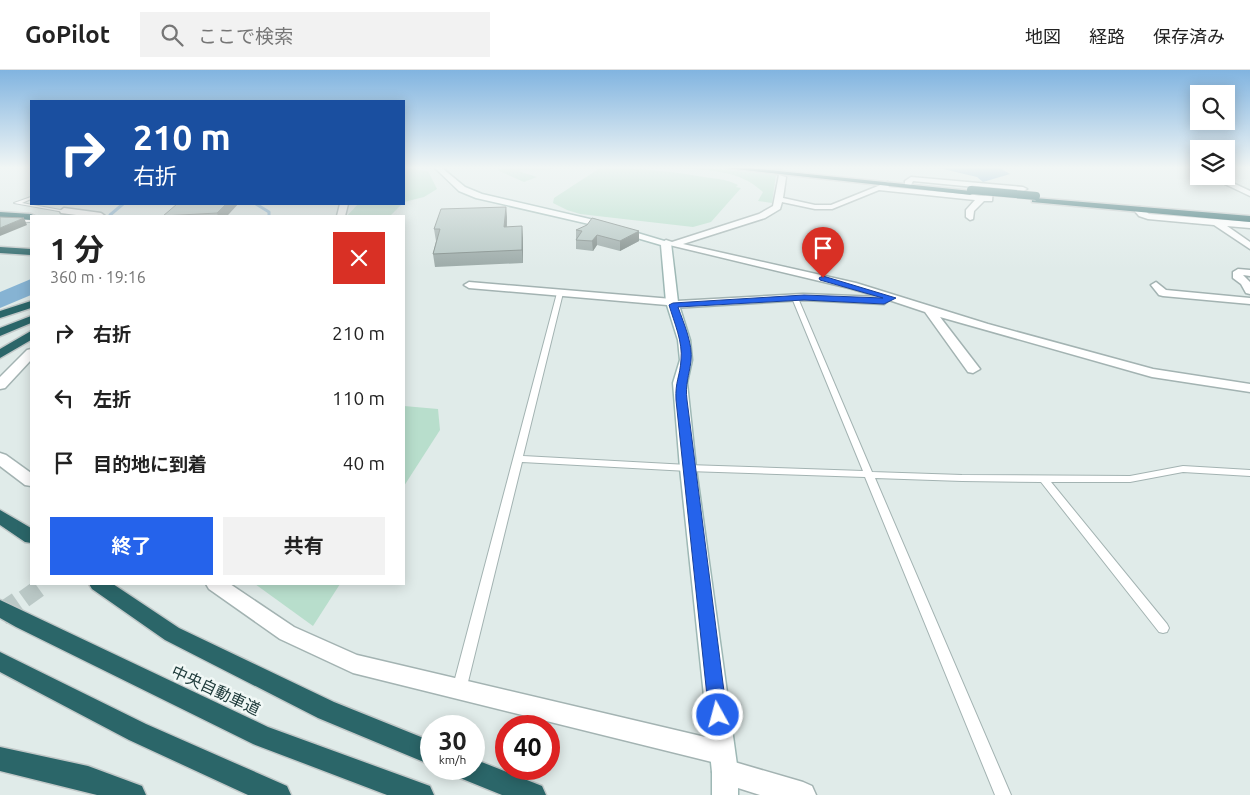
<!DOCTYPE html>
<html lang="ja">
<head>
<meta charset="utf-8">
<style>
	body { margin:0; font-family:Ubuntu,"Noto Sans JP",sans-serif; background:#f2f2f2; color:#222; height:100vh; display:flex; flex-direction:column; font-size:19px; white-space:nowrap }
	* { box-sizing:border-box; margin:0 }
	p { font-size:16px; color:#767676 }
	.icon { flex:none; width:28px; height:28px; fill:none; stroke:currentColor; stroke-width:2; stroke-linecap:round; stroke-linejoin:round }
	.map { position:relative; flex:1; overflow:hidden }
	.panel { position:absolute; left:30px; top:145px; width:375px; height:370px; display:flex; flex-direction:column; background:#fff; border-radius:0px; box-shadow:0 2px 12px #0003 }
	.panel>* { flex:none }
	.guide { position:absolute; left:30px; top:30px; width:375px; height:105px; border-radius:0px; box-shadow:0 2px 12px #0003; background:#1a4fa0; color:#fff; overflow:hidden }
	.tools { position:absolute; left:1190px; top:15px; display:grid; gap:10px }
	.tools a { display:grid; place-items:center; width:45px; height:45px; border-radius:0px; background:#fff; box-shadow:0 2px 12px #0003; font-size:25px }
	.speed { position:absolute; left:420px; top:645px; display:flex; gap:10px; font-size:25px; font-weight:700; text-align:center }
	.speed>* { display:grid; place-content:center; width:65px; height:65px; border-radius:50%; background:#fff; box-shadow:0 2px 12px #0003; line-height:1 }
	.speed small { font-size:12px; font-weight:400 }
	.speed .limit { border:8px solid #d22; background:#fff; color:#111 }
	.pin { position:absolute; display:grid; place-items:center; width:42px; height:42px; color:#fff; margin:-51px -21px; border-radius:50% 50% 50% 0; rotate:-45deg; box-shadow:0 0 5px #0007 }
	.pin .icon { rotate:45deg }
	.me { position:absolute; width:55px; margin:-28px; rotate:353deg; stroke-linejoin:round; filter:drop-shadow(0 0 4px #0008) }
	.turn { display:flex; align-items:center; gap:18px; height:105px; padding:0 20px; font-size:22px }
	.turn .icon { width:65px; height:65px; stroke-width:2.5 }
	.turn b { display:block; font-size:35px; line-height:42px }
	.round { display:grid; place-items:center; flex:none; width:52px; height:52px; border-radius:0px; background:#f2f2f2 }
	.summary { display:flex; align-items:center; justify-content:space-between; height:85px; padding:0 20px }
	h1 { font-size:30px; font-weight:700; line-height:38px }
	.primary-button { display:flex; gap:10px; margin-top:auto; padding:10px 20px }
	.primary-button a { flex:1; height:58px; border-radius:0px; background:#2563eb; color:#fff; font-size:20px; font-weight:700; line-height:58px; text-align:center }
	.primary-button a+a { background:#f2f2f2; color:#222 }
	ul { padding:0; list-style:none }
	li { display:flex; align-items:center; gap:15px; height:65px; padding:0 20px }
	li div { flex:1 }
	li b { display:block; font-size:19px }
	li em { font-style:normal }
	header { display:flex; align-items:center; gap:30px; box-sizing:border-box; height:70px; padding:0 25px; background:#fff; border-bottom:1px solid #e0e0e0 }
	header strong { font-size:24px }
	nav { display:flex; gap:28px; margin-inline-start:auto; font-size:18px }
	.search { width:350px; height:45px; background:#f2f2f2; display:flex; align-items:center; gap:12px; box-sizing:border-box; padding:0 18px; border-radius:0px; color:#767676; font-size:19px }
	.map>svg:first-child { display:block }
	.green { fill:#b8decc }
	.water { fill:#86b3d3 }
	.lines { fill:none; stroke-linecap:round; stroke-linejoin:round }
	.stream { stroke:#86b3d3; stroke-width:3 }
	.river { fill:#86b3d3; fill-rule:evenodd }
	.street-tunnel-far2 { stroke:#bac8c6; stroke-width:8; stroke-dasharray:8 4; stroke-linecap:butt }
	.street-tunnel-far1 { stroke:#bac8c6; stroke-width:18; stroke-dasharray:18 9; stroke-linecap:butt }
	.street-tunnel { stroke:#bac8c6; stroke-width:22; stroke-dasharray:22 11; stroke-linecap:butt }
	.lane-casing { stroke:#a3b3b2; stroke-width:2 }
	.street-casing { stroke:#a3b3b2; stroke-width:3 }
	.secondary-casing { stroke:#9eb8b5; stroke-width:3 }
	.highway-casing { stroke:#c1c8c8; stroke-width:3 }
	.lane { fill:#fff; fill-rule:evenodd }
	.street { fill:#fff; fill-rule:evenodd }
	.secondary { fill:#fff; fill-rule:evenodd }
	.highway { fill:#2b6669; fill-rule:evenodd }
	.highway-bridge-casing { stroke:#c1c8c8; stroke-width:9; stroke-linecap:butt }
	.highway-bridge { stroke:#2b6669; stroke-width:8 }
	.wall { fill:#9caaa8 }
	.shaded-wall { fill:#7f8b88 }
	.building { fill:#b5c6c3; stroke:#7f8b88 }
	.route { fill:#2563eb; stroke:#184099 }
	.labels { text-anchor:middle; stroke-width:5; stroke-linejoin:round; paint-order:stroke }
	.near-street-label { font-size:16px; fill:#203c3c; stroke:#f1f8f6 }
</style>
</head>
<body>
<header>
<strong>GoPilot</strong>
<div class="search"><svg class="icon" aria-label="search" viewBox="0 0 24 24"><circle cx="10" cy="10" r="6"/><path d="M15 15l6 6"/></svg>ここで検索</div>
<nav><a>地図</a><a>経路</a><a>保存済み</a></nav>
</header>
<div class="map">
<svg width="1250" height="725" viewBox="0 0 1250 725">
	<rect width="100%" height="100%" fill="#e0ebe9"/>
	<g class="green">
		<polygon points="404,98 428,101 437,119 424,127 404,132"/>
		<path d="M506 98H554C546 102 530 98 518 101L537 107 524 112 497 100Z"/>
		<path d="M600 98C636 98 670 101 704 107 717 109 726 109 738 115L736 117 741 118 711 152 693 157 580 144 567 140 553 133 554 128Z"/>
		<path d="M682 98H706L776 105 772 133 758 131 763 122C739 100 713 101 682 98Z"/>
		<polygon points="358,134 402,134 390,146 347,146"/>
		<polygon points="404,336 438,339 440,360 404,416"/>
		<polygon points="255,514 340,514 313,556"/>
	</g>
	<polygon class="water" points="939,98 1000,98 1010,104 983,112 977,107"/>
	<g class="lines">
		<g class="stream">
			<polyline points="256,134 269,142 269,146"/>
			<polyline points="110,145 123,134"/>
		</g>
		<polygon class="river" points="31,209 31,225 0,238 0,222"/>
		<polyline class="street-tunnel-far2" points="777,98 782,107"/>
		<polyline class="street-tunnel-far1" points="24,529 45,514"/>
		<polyline class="street-tunnel" points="0,545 26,527"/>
		<g class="lane-casing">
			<g id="lane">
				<polygon points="31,127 31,129 22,133 66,141 64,142 14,133"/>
				<polygon points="0,149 31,149 31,152 0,153"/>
				<polygon points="560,221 563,223 523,386 688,395 863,401 792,228 795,226 798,228 872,402 962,405 1130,406 1183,396 1250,400 1250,406 1183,402 1130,412 1051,412 1167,554 1169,558 1167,562 1163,563 1159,562 1041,412 962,411 875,408 1011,725 995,725 865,407 688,401 522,392 466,620 464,624 459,626 454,624 452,620 557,223"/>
			</g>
		</g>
		<g class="street-casing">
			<g id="street">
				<polygon points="1189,98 1199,98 1199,103"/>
				<polygon points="779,105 786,107 783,128 815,135 831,135 888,112 892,114 888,117 985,126 985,118 913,111 911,115 905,115 905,111 911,107 1023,117 1027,119 1023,121 993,119 992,131 984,131 974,141 973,149 970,150 966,147 966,140 975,130 879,120 832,139 815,139 782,132 780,139 765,148 683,174 856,213 988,254 1153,299 1250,314 1250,322 1152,307 940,247 980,299 973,303 968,302 925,242 889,230 884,234 803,230 673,238 667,235 469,218 464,215 469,212 672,229 677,231 803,224 880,227 849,218 661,173 666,170 672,172 759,144 773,136"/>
				<polygon points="1208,106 1218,106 1250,121 1250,126"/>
				<polygon points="340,134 348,134 345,146 337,146"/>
				<polygon points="1134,137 1140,137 1149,144 1250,152 1250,158 1227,156 1250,172 1250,179 1214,155 1148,149 1139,146 1133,139"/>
				<polygon points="64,138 101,143 105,146 84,146 61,143 60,141"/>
				<polygon points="1238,199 1250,200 1250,206 1243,205 1250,212 1250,224 1246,223 1241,214 1233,208 1233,202"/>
				<polygon points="1156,212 1166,220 1250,228 1250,234 1163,226 1159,225 1151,215"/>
				<polygon points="31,279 31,290 5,318 0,319 0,307 27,280"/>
				<polygon points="0,383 6,385 31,403 31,416 25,415 0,396"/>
				<polygon points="206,514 230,514 294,557 357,585 722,671 731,675 734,683 731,691 803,712 812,716 816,725 760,725 716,711 712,702 716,693 353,603 280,569 209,519"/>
			</g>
		</g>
		<g class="secondary-casing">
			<polygon id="secondary" points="435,98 442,98 465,117 482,124 594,150 671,173 678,232 690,270 692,290 687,313 696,398 738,702 738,725 712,725 712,702 680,398 673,313 680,290 678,270 666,232 661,175 589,154 476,128 459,121"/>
		</g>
		<g class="highway-casing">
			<g id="highway">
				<polygon points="726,98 749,98 971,121 975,123 971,125"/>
				<polygon points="1035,128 1250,146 1250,152 1032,132 1032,128"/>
				<polygon points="0,142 31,144 35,146 31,146 31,150 0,148"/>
				<polygon points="0,177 31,179 31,185 0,183"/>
				<polygon points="31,231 31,238 0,248 0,241"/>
				<polygon points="31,246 31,253 0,266 0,258"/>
				<polygon points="31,261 31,270 0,288 0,279"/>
				<polygon points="0,440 31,458 31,473 25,472 0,455"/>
				<polygon points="89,514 113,514 179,558 334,632 431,671 431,695 318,648 165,570 92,519"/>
				<polygon points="0,530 268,657 430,716 434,725 387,725 253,674 16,557 0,548"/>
				<polygon points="0,582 146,654 287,716 291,725 248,725 129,670 0,602"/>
				<polygon points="0,677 88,696 142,716 146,725 97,725 0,701"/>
				<polygon points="474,689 542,716 546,725 502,725 460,708 457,699 474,699"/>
			</g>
		</g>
		<use href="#lane" class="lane"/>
		<use href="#street" class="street"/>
		<use href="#secondary" class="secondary"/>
		<use href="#highway" class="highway"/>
		<g class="highway-bridge-casing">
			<polyline id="highway-bridge" points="971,120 1036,126"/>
		</g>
		<use href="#highway-bridge" class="highway-bridge"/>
	</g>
	<g class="wall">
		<polygon points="238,134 227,146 163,146"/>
		<polygon points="506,137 507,148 507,157 523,168 523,193 435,197 433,184 436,171 434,159"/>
		<polygon points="576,160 639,171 620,181 597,175 593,181 576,179"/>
	</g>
	<g class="shaded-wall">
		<polygon points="226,134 238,134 227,146 218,146 217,143"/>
		<polygon points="506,137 507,148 506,169 504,157"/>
		<polygon points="24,148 27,155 0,166 0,158"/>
		<polygon points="522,156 523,168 523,193 522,180"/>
		<polygon points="639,161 639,171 620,181 620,171"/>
		<polygon points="597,165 597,175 593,181 592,171"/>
	</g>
	<g class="building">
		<polygon points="177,134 226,134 217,143 163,146"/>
		<polygon points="506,137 504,157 522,156 522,180 433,184 440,159 434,159 441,139"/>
		<polygon points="0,147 24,148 0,158"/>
		<polygon points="592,148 639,161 620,171 597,165 592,171 576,170 582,161 576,160 587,155"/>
	</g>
	<linearGradient id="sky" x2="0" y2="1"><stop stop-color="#81b4e0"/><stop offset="0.49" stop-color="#f1f6f5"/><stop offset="1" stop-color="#f1f6f5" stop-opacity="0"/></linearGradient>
	<rect width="1250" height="199" fill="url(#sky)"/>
	<path class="route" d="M823 206 896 228 884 234 804 230 678 237C684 254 693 274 691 291 689 306 685 314 687 330L727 645 724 651 718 654 711 651 709 645 676 330C675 311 680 307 681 290 683 272 674 252 669 235L673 233 804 225 883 228 820 210 819 208Z"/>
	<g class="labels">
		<g class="near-street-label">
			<text transform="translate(216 620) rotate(25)" y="6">中央自動車道</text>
		</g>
	</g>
</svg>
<div class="tools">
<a><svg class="icon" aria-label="search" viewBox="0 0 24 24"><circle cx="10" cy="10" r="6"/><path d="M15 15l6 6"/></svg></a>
<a><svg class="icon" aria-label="layers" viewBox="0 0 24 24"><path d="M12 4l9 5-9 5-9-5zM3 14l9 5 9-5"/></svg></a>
</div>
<div class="speed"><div>30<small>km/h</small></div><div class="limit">40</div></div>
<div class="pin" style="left:823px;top:208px;background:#d93025"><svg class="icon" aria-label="arrive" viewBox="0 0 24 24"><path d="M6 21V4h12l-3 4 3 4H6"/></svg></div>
<svg class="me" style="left:718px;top:645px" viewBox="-20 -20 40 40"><circle r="17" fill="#2563eb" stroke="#fff" stroke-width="3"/><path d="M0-11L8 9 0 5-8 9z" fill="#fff"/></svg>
<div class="guide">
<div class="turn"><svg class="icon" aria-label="right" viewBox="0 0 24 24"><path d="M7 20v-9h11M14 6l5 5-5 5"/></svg><div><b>210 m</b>右折</div></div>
</div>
<section class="panel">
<div class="summary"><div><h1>1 分</h1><p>360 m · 19:16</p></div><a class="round" style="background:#d93025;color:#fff"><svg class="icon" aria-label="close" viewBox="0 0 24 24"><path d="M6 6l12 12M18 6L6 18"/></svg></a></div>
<ul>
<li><svg class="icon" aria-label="right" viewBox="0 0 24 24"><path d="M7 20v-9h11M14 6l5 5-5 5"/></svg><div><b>右折</b></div><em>210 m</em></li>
<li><svg class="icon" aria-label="left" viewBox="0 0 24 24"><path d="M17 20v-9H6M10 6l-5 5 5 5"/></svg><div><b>左折</b></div><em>110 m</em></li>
<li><svg class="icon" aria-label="arrive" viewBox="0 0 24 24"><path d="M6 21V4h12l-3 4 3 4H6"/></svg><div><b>目的地に到着</b></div><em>40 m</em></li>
</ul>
<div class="primary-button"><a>終了</a><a>共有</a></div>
</section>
</div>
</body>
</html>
